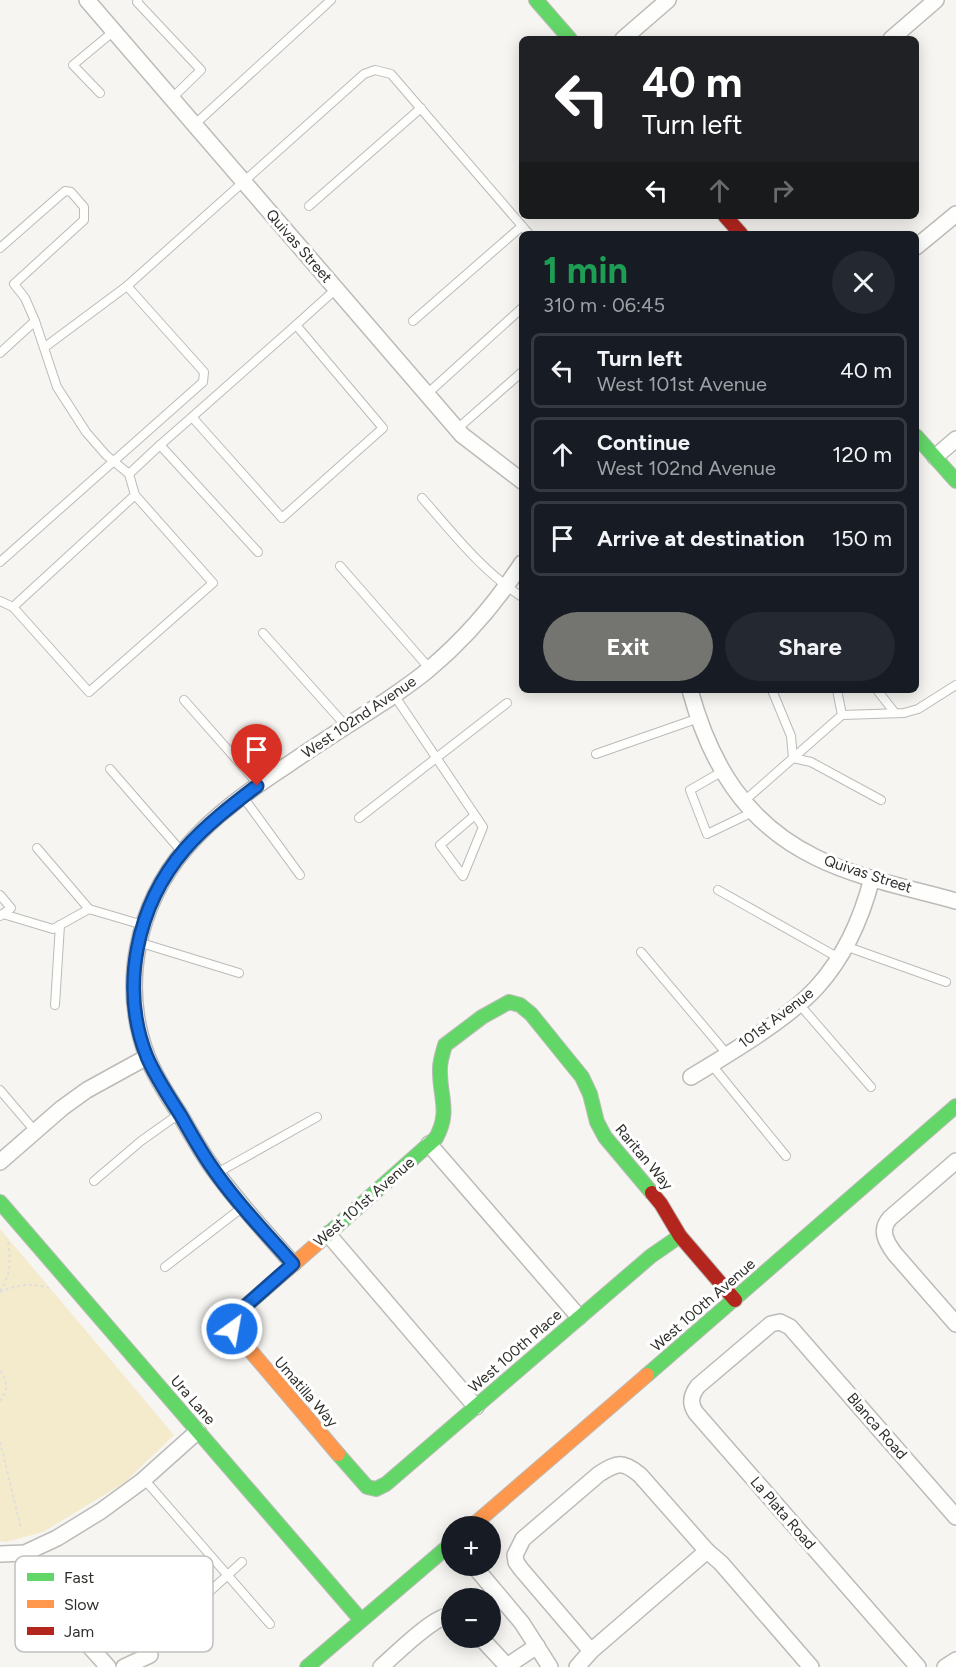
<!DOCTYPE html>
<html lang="en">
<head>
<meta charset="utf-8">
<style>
	body { margin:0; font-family:Figtree,sans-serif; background:#242831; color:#f1f3f6; height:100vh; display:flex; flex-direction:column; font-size:22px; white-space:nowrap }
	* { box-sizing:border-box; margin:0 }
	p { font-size:20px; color:#9ea1a6 }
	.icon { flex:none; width:33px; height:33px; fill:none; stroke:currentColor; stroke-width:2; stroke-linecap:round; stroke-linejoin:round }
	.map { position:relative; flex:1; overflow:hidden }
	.drawer { position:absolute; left:519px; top:231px; width:400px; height:462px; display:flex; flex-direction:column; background:#171b24; border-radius:9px; box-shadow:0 3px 15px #0003 }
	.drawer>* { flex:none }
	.banner { position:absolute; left:519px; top:36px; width:400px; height:183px; border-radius:9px; box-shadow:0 3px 15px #0003; background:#202124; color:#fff; overflow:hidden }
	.fabs { position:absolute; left:441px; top:1516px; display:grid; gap:12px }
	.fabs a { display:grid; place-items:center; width:60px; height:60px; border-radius:50%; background:#171b24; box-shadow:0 3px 15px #0003; font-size:30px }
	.pin { position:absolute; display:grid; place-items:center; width:51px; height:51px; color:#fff; margin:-62px -26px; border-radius:50% 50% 50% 0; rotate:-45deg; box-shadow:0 0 6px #0007 }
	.pin .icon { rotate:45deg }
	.me { position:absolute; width:66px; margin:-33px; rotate:32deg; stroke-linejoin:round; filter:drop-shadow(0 0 4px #0008) }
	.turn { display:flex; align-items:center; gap:21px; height:126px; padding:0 24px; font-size:27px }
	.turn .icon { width:78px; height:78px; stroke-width:2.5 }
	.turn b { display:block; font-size:42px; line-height:51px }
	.lanes { display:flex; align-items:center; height:57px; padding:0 24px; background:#0003; justify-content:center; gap:30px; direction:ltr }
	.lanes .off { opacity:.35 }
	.round { display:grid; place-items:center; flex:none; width:63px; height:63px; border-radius:32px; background:#242831 }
	.summary { display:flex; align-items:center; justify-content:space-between; height:102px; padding:0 24px }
	h1 { font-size:36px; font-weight:700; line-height:45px; color:#1e9e55 }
	.primary-button { display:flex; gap:12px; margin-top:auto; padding:12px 24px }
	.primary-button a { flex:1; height:69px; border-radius:36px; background:#747470; color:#fff; font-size:24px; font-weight:700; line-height:69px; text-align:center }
	.primary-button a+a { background:#242831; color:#f1f3f6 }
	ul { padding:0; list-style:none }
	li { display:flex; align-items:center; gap:18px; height:75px; margin:0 12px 9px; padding:0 12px; border:3px solid #363941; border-radius:9px }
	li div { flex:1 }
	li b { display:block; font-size:22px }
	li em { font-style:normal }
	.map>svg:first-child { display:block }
	.green { fill:#f4ebcc }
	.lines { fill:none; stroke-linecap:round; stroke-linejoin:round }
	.lane-casing { stroke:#bcbbb8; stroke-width:10 }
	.street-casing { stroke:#bcbbb8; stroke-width:18 }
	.fast-casing { stroke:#bcbbb8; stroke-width:16 }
	.slow-casing { stroke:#bcbbb8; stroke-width:16 }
	.jam-casing { stroke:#bcbbb8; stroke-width:16 }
	.path { stroke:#dededd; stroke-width:2; stroke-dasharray:3 3; stroke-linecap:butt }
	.lane { stroke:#fefefd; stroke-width:8 }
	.street { stroke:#fefefd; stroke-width:15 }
	.fast { stroke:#63d668; stroke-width:14 }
	.slow { stroke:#ff974d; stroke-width:14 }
	.jam { stroke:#b3261e; stroke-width:14 }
	.route-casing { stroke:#114b97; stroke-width:15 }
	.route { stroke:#1a73e8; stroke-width:10 }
	.labels { text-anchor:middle; stroke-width:6; stroke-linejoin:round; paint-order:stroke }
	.street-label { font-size:15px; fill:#2e2e2b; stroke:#fff }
	.key { fill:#fff; stroke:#c0c0bf; stroke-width:1.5 }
	.key-label { font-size:16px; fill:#2e2e2b }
</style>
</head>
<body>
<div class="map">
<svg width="956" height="1667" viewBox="0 0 956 1667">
	<rect width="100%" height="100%" fill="#f6f5f1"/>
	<polygon class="green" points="0,1229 174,1435 124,1483 43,1532 6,1542 0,1541"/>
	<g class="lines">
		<g class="lane-casing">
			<g id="lane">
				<polyline points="138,0 137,2 201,70 172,98"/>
				<polyline points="100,93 73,65 114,31"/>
				<polyline points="194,125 331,0"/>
				<polyline points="309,206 421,108"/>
				<polyline points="0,248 65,191 71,192 84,207 84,220 14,284 25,298 35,321 0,353"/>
				<polyline points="35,321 57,387 86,432 106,455 129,474 135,495 213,583 89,692 13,607 135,495"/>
				<polyline points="413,321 522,226"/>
				<polyline points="45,347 127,286 364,74 375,70 391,74 529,234"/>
				<polyline points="427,394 522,308"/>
				<polyline points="192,417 296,325"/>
				<polyline points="457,429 522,372"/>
				<polyline points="160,445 192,417 282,518 383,428 296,325 336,289"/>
				<polyline points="129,474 160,445 258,552"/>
				<path d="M422 498C453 533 482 571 522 597"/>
				<polyline points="0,562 203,382 204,372 127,286"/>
				<polyline points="340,566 430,669"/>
				<polyline points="0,601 13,607"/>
				<polyline points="263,633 346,726"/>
				<polyline points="772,690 791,736 793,758 811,762 881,800"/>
				<polyline points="877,690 895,713"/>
				<polyline points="394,695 483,827 463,876 440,845 475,815"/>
				<polyline points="184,700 259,785"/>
				<polyline points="842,715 904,713 918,709 956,685"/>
				<polyline points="596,754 699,718"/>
				<polyline points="110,769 182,852"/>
				<polyline points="723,771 690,790 707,834 753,812"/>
				<polyline points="243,797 300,875"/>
				<polyline points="743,802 842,715 837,690"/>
				<polyline points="359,818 507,703"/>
				<polyline points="37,848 89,909"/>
				<polyline points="718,890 839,958"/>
				<polyline points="0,895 11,908 0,916"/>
				<polyline points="3,914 53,929 89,909 143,925"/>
				<polyline points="138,942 239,973"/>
				<polyline points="845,946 946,982"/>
				<polyline points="641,952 727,1054"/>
				<polyline points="799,1004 871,1087"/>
				<polyline points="55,1005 60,925"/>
				<polyline points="711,1064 786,1156"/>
				<polyline points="0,1090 35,1131"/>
				<polyline points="217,1173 317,1117"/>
				<polyline points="94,1181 141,1141 179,1114"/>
				<polyline points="165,1267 243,1207"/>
				<polyline points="144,1479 270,1624"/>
				<polyline points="150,1655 164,1633 242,1562"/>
			</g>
		</g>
		<g class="street-casing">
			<g id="street">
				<polyline points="87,0 462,435 522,481"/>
				<polyline points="623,39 668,0"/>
				<polyline points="891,39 936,0"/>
				<polyline points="916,247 956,214"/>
				<polyline points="935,457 956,439"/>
				<path d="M690 690C710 763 745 823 815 857 859 879 910 888 956 901"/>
				<path d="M691 1077C730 1053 787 1020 817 987 845 956 862 917 872 878"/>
				<polyline points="429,1144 579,1317"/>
				<path d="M956 1161 890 1218C879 1230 886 1242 895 1254L956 1324"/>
				<polyline points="0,1162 62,1108 87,1090 147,1057"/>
				<polyline points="328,1234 476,1407"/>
				<path d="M293 1264C265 1231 235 1200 210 1164 199 1148 189 1130 179 1113 167 1095 155 1076 147 1056 120 985 137 905 186 848 213 816 251 789 286 766 319 743 353 722 387 700 401 690 415 681 428 670 465 639 496 603 522 563"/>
				<path d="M25 1553C43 1598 76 1631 108 1667"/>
				<polyline points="0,1554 25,1553 57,1538 101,1511 142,1481 198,1431"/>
				<polyline points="474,1566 522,1623 550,1667"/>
				<polyline points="481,1638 508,1667"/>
				<path d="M591 1651 521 1569 516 1562 515 1555 523 1539 599 1474C618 1462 623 1461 640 1475L707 1551 721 1563 811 1667"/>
				<polyline points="507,1666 537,1646"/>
				<polyline points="124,1667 150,1655"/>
				<path d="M381 1667C395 1655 434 1615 452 1615"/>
				<polyline points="577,1667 591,1651 707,1551"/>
				<path d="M918 1667 696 1413C689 1403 691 1395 698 1386L771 1324 780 1322 790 1327 956 1517"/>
				<polyline points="945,1667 956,1660"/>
			</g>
		</g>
		<g class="fast-casing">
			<g id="fast">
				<polyline points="536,0 570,39"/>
				<polyline points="916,436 956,481"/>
				<polyline points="0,1202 361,1620"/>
				<path d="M319 1242 436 1138C451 1111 439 1096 440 1068 440 1061 443 1052 445 1045L482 1017 509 1002 520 1005 531 1014 582 1077 590 1094 597 1122 605 1137 652 1193"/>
				<polyline points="647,1375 956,1106"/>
				<polyline points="338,1454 367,1487 376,1489 386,1484 651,1256 680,1236"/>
				<polyline points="307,1667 452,1543"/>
			</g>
		</g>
		<g class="slow-casing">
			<g id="slow">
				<polyline points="319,1242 233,1317 232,1329 338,1454"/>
				<polyline points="471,1527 647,1375"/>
			</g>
		</g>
		<g class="jam-casing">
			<g id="jam">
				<polyline points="725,216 741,234"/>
				<polyline points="652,1193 661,1204 680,1236 735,1300"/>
			</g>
		</g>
		<g class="path">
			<path d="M0 1291C12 1274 10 1259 8 1240"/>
			<path d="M0 1292C18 1284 30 1283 49 1288"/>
			<path d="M0 1371C8 1381 8 1391 0 1401"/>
			<polyline points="0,1442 21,1528"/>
		</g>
		<use href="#lane" class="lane"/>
		<use href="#street" class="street"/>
		<use href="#fast" class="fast"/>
		<use href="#slow" class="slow"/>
		<use href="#jam" class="jam"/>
	</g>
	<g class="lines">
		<g class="route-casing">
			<path id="route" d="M232 1329 233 1317 293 1264C264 1231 233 1199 209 1163 199 1148 190 1132 181 1116 169 1097 156 1078 147 1057 119 987 137 905 185 849 206 825 232 805 257 786"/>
		</g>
		<use href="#route" class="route"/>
	</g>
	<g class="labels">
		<g class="street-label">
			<text transform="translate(299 246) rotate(49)" y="5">Quivas Street</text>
			<text transform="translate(359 717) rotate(-34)" y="5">West 102nd Avenue</text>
			<text transform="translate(868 874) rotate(18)" y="5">Quivas Street</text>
			<text transform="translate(776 1018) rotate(-37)" y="5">101st Avenue</text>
			<text transform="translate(644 1157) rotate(50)" y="5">Raritan Way</text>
			<text transform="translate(364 1202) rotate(-41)" y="5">West 101st Avenue</text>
			<text transform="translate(703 1305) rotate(-41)" y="5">West 100th Avenue</text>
			<text transform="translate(515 1351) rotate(-41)" y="5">West 100th Place</text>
			<text transform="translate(306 1392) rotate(49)" y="5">Umatilla Way</text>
			<text transform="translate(193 1400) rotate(49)" y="5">Ura Lane</text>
			<text transform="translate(877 1426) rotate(49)" y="5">Blanca Road</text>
			<text transform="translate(783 1513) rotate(49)" y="5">La Plata Road</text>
		</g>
	</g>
	<rect x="15" y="1556" width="198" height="96" rx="9" class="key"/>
	<rect x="27" y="1573" width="27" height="8" fill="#63d668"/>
	<rect x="27" y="1600" width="27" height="8" fill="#ff974d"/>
	<rect x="27" y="1627" width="27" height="8" fill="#b3261e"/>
	<g class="key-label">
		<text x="64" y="1583">Fast</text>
		<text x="64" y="1610">Slow</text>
		<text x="64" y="1637">Jam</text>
	</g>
</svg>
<div class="fabs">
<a>+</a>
<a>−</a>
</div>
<div class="pin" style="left:257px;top:786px;background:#d93025"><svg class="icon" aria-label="arrive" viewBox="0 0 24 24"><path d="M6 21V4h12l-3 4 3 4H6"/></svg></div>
<svg class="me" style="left:232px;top:1329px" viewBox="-20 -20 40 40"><circle r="17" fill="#1a73e8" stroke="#fff" stroke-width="3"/><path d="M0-11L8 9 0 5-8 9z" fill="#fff"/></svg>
<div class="banner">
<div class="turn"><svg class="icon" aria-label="left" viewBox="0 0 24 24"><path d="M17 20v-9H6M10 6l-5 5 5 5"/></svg><div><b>40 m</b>Turn left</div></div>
<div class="lanes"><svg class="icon" aria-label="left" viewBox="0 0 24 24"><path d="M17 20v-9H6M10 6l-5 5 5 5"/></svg><svg class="icon off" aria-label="ahead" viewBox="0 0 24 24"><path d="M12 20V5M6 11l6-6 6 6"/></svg><svg class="icon off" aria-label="right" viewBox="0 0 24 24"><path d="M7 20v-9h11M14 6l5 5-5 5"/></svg></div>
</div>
<section class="drawer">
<div class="summary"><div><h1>1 min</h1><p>310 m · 06:45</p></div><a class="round"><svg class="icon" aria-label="close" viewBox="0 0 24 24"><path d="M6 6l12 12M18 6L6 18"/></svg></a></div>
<ul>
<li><svg class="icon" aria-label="left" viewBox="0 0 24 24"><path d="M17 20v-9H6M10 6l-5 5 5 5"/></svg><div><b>Turn left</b><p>West 101st Avenue</p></div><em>40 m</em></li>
<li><svg class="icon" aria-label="ahead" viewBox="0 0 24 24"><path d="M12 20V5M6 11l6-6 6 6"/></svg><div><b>Continue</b><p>West 102nd Avenue</p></div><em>120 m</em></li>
<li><svg class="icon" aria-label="arrive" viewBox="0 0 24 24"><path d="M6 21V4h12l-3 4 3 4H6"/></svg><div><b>Arrive at destination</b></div><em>150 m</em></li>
</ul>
<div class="primary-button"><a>Exit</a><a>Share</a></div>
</section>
</div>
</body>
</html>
